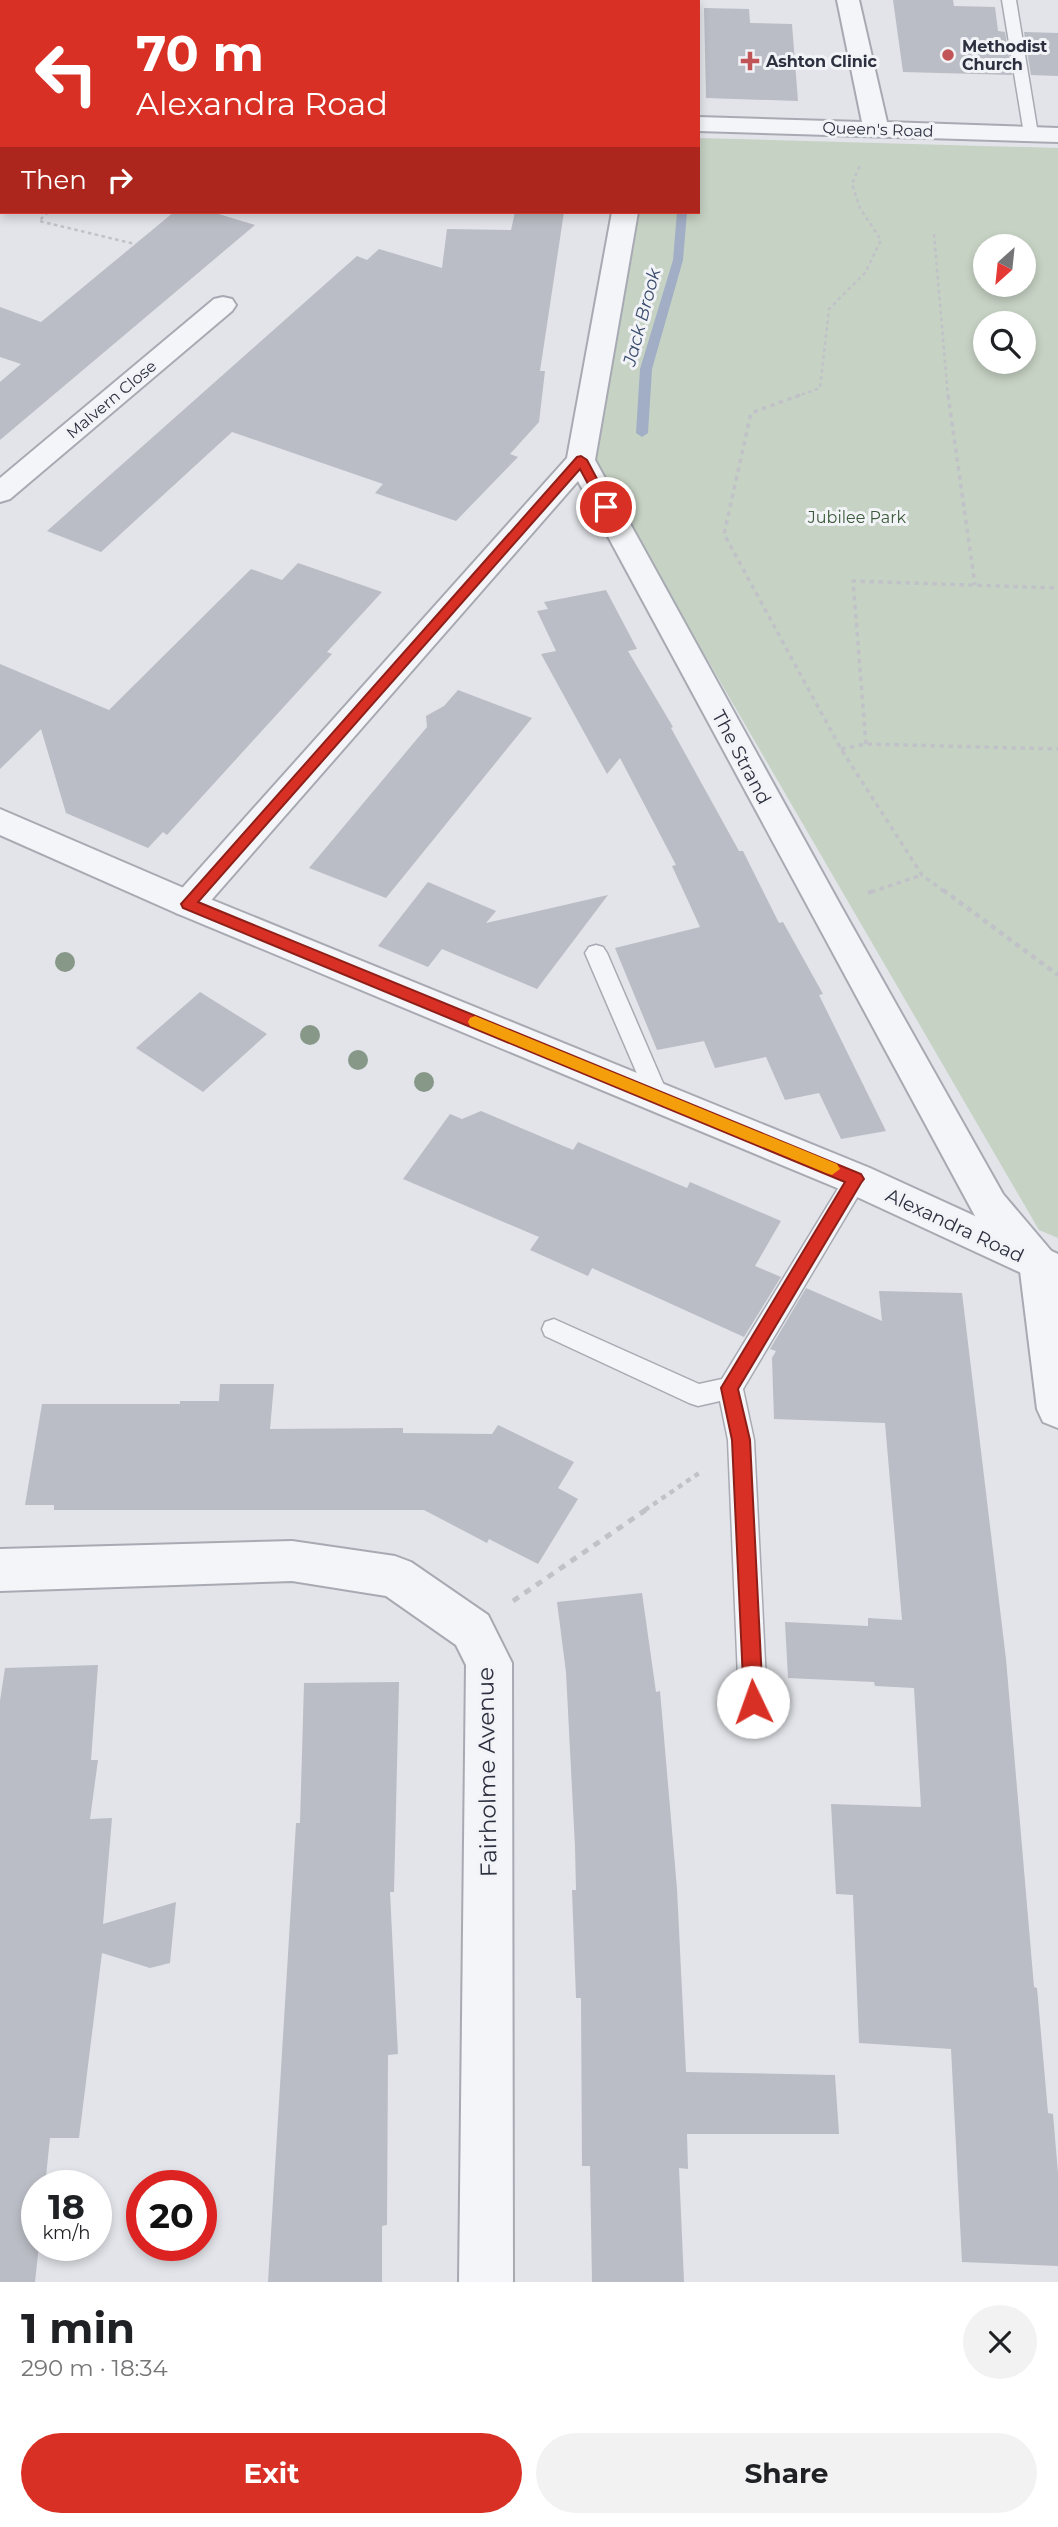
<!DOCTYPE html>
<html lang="en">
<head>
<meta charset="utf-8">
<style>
	body { margin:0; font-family:Montserrat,sans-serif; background:#f2f2f2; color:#202124; height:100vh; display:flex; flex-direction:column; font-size:26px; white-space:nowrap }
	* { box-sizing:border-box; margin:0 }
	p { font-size:23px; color:#757577 }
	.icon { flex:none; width:38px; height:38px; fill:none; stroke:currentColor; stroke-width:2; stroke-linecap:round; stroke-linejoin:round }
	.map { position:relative; height:2282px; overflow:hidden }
	.drawer { display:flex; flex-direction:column; background:#fff; flex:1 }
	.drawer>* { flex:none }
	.top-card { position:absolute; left:0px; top:0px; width:700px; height:214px; box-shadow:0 4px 10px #0003; background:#d93025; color:#fff; overflow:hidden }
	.needle { width:46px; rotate:207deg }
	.tools { position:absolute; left:973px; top:234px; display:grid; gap:14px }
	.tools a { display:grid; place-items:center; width:63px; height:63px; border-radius:50%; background:#fff; box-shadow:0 4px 10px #0003; font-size:35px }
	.speed { position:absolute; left:21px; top:2170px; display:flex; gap:14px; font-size:35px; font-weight:700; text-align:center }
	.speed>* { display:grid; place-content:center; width:91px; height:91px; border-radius:50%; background:#fff; box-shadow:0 4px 10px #0003; line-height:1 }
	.speed small { font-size:18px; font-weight:400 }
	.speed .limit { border:10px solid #d22; background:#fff; color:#111 }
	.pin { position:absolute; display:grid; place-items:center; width:60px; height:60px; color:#fff; margin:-30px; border:4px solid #fff; border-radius:50%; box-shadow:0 2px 7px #0007 }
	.me { position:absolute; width:77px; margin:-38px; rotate:357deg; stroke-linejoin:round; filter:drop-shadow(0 0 5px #0008) }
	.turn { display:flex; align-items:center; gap:24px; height:147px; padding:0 21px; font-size:32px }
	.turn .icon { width:91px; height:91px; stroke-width:2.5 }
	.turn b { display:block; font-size:49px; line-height:60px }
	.then { display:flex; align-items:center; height:66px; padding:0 21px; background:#0003; gap:14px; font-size:26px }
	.round { display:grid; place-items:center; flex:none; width:74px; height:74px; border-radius:37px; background:#f2f2f2 }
	.head { display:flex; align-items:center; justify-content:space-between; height:119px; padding:0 21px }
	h1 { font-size:42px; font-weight:700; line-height:52px }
	.button { display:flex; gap:14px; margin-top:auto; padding:14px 21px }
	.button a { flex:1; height:80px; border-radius:42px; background:#d93025; color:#fff; font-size:28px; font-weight:700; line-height:80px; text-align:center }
	.button a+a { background:#f2f2f2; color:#202124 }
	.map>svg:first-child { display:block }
	.green { fill:#c6d2c4; fill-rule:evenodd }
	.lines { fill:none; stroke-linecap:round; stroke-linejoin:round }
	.stream { fill:#a1aec5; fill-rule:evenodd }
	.building { fill:#babdc5 }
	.service-casing { stroke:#a8aab3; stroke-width:3 }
	.minor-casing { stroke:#a8aab3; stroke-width:4 }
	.tertiary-casing { stroke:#a8aab3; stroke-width:4 }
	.path-far3 { stroke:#c0c2c8; stroke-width:2.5; stroke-dasharray:3.5 3.5; stroke-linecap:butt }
	.path-far2 { stroke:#c0c2c8; stroke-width:3.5; stroke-dasharray:4.5 4.5; stroke-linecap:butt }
	.path-far1 { stroke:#c0c2c8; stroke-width:4.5; stroke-dasharray:5 5; stroke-linecap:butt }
	.path { stroke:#c0c2c8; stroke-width:5; stroke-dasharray:7 7; stroke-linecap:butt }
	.service { fill:#f4f5f8; fill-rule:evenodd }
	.minor { fill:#f4f5f8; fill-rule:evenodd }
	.tertiary { fill:#f4f5f8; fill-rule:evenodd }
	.tree { fill:#879889 }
	.route { fill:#d93025; stroke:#8d1f18; stroke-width:2 }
	.slow { fill:#f59e0b }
	.poi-dot { fill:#c15456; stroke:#f2f3f7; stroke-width:2.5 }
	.labels { text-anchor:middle; stroke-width:6; stroke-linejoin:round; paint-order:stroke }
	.far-poi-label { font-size:16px; font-weight:bold; fill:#2c303f; stroke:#f2f3f7; text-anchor:start }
	.far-street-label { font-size:16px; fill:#2c303f; stroke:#f2f3f7 }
	.far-park-label { font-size:16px; fill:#3c5a3a; stroke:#f2f3f7 }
	.far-water-label { font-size:18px; font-style:italic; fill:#3a4b6f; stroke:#f2f3f7 }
	.street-label { font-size:19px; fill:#2c303f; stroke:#f2f3f7 }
	.near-street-label { font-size:23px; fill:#2c303f; stroke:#f2f3f7 }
</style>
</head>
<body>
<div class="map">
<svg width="1058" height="2282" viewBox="0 0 1058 2282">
	<rect width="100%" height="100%" fill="#e2e4e9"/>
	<path class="green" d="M698 138 1058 148V1238L1039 1230 586 451 638 212H698ZM985 247H1024V285H985ZM985 324H1024V362H985Z"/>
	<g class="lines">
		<g class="stream">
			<polygon points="562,0 573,0 574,2 564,2"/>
			<polygon points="677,212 687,212 683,260 652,369 648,433 642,437 636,433 640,369 673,260"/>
		</g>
	</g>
	<g class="building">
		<polygon points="893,0 953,0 954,6 995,7 998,31 1005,32 1012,75 903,72"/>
		<polygon points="704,8 749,9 750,23 792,24 798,101 706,98"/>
		<polygon points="1024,32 1058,33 1058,76 1031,75"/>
		<polygon points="174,212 212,212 255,225 0,440 0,382 21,364 0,357 0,307 41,322"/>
		<polygon points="515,212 564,212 540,371 545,371 539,422 510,454 518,457 456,521 375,493 383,484 232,432 101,552 47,531 357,256 367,260 379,249 442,268 447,229 511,230"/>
		<polygon points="298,563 382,592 327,652 332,654 167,835 163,832 148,848 66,813 41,729 0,769 0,664 109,710 251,569 282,580"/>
		<polygon points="606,590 637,649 628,651 673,727 671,728 739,851 743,851 779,923 783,922 823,994 819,995 886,1131 841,1139 819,1093 785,1100 766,1057 715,1068 704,1041 657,1050 615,948 700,927 672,866 676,865 620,758 607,774 541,654 556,651 537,611 548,609 544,602"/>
		<polygon points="458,690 532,718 386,898 309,868 427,727 426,716 444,706"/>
		<polygon points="428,882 496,911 486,923 608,895 537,989 442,949 428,967 378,946"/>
		<polygon points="200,992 267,1034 203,1092 136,1048"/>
		<polygon points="481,1111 573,1150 578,1142 687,1188 690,1182 781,1221 755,1266 781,1277 744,1337 592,1268 588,1276 530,1250 539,1237 403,1179 450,1114 462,1119"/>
		<polygon points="806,1288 882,1321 879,1291 962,1293 1006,1659 1034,1987 1037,1988 1048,2113 1053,2114 1058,2173 1058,2266 962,2262 951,2049 859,2043 853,1895 836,1894 831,1804 921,1807 914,1688 875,1686 874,1682 788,1678 785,1622 868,1626 868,1618 902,1620 885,1423 774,1419 772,1358 776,1351 770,1349"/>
		<polygon points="220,1384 274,1384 270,1429 403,1428 403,1433 492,1434 498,1425 574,1462 558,1488 578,1499 538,1564 489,1539 487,1543 424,1510 54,1510 54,1505 25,1505 42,1404 180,1404 180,1401 219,1401"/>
		<polygon points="642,1593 656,1692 660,1691 677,1889 686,2072 835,2075 839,2134 687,2134 688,2169 679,2168 684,2282 592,2282 590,2166 582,2166 581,1998 576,1998 572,1890 576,1890 575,1847 566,1672 557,1602"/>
		<polygon points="98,1665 91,1760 98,1760 90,1819 112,1818 103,1924 176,1902 170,1963 150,1968 102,1953 79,2138 50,2138 45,2186 37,2186 37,2245 39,2245 35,2282 0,2282 0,1701 5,1668"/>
		<polygon points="399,1682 394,1892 390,1892 398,2054 388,2055 387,2225 382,2226 382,2282 268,2282 296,1823 300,1823 304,1683"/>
	</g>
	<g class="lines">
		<g class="service-casing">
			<g id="service">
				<polygon points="1002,0 1016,0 1038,134 1031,138 1024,134"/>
				<polygon points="596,945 603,947 607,953 669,1097 666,1103 658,1106 650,1103 647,1097 585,953 589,947"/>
				<polygon points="856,1170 864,1172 868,1179 864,1186 743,1389 754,1440 767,1702 763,1711 753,1715 743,1711 739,1702 728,1440 720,1401 698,1406 689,1403 545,1336 542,1329 545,1322 554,1319 699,1384 722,1379 848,1172"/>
			</g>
		</g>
		<g class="minor-casing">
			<g id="minor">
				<rect x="13" y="0" width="22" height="2"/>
				<polygon points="837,0 859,0 887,122 1058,128 1058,142 698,131 698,117 862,122"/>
				<polygon points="2,54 2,70 0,70 0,55"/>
				<polygon points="612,212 638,212 595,460 842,908 1003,1194 1053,1253 1058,1263 1058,1428 1043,1422 1037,1409 1020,1271 975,1216 578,481 200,913 188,917 176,913 170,904 176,895 567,458"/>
				<polygon points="223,297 232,299 236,305 232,311 10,499 0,502 0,478 214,299"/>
				<polygon points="292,1541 395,1556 411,1562 488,1615 512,1663 513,2282 459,2282 466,1665 456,1645 386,1596 292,1581 0,1591 0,1549"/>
			</g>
		</g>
		<g class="tertiary-casing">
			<polygon id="tertiary" points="0,809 200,895 870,1168 1058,1254 1058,1290 842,1190 176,913 0,835"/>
		</g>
		<g class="path-far3">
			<polyline points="668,0 670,2"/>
			<polyline points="48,212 39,221 135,244"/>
			<polyline points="934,234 948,397"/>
			<polyline points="795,397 820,388 829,309 865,273 881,240 860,208 852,184 860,165"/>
		</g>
		<g class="path-far2">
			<polyline points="800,395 751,413 724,534 841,749 922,875 945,892"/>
			<polyline points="948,395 975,585"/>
			<polyline points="866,744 853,581 1058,588"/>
			<polyline points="841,749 866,744 1058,749"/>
			<polyline points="871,892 922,875"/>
		</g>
		<g class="path-far1">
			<polyline points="943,890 1058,975"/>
			<polyline points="868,893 876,890"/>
			<polyline points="645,1510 702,1471"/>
		</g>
		<polyline class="path" points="513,1601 647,1509"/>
		<use href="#service" class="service"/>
		<use href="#minor" class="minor"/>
		<use href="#tertiary" class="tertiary"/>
	</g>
	<g class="tree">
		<circle cx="65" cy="962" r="10"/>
		<circle cx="310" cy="1035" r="10"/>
		<circle cx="358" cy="1060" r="10"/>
		<circle cx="424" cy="1082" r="10"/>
	</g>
	<polygon class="route" points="581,456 587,460 612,507 611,510 602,510 580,469 198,902 861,1174 864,1179 861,1183 738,1389 750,1440 763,1702 760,1708 753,1711 747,1708 744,1702 732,1440 721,1388 845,1182 183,908 181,904 577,457"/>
	<polygon class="slow" points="475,1016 837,1164 840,1169 832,1175 826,1173 470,1026 468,1022 470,1018"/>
	<g class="poi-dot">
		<circle cx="948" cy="55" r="7"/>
		<path d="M746.5 50.5h7v7h7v7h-7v7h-7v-7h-7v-7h7z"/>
	</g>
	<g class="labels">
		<g class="far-poi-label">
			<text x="962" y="52">Methodist<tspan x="962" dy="18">Church</tspan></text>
			<text x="766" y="67">Ashton Clinic</text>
		</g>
		<g class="far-street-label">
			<text transform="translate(878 129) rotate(2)" y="6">Queen's Road</text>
			<text transform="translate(111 399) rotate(-40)" y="6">Malvern Close</text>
		</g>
		<g class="far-park-label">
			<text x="857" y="523">Jubilee Park</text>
		</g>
		<g class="far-water-label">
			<text transform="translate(642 317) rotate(-75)" y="6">Jack Brook</text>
		</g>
		<g class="street-label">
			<text transform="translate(742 757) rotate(62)" y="7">The Strand</text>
			<text transform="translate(955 1225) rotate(25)" y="7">Alexandra Road</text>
		</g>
		<g class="near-street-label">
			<text transform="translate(487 1772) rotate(-91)" y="8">Fairholme Avenue</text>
		</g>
	</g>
</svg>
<div class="tools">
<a><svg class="needle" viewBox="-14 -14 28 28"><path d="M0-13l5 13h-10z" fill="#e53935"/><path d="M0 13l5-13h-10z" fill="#757577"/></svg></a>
<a><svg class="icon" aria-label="search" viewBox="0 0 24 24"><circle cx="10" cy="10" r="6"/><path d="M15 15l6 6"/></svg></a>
</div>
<div class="speed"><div>18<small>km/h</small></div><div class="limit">20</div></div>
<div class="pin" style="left:606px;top:507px;background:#d93025"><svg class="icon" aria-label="arrive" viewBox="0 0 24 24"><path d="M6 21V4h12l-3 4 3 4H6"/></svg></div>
<svg class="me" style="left:753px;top:1702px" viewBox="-20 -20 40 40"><circle r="19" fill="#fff"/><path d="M0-13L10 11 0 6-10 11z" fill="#d93025"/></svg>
<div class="top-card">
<div class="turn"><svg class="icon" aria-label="left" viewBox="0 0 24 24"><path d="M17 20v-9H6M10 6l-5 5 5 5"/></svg><div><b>70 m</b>Alexandra Road</div></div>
<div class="then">Then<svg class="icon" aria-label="right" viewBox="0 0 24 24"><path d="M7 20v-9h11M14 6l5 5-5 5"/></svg></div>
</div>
</div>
<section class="drawer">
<div class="head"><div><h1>1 min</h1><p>290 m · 18:34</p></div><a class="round"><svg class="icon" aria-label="close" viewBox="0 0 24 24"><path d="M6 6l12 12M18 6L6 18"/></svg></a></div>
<div class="button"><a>Exit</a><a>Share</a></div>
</section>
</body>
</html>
